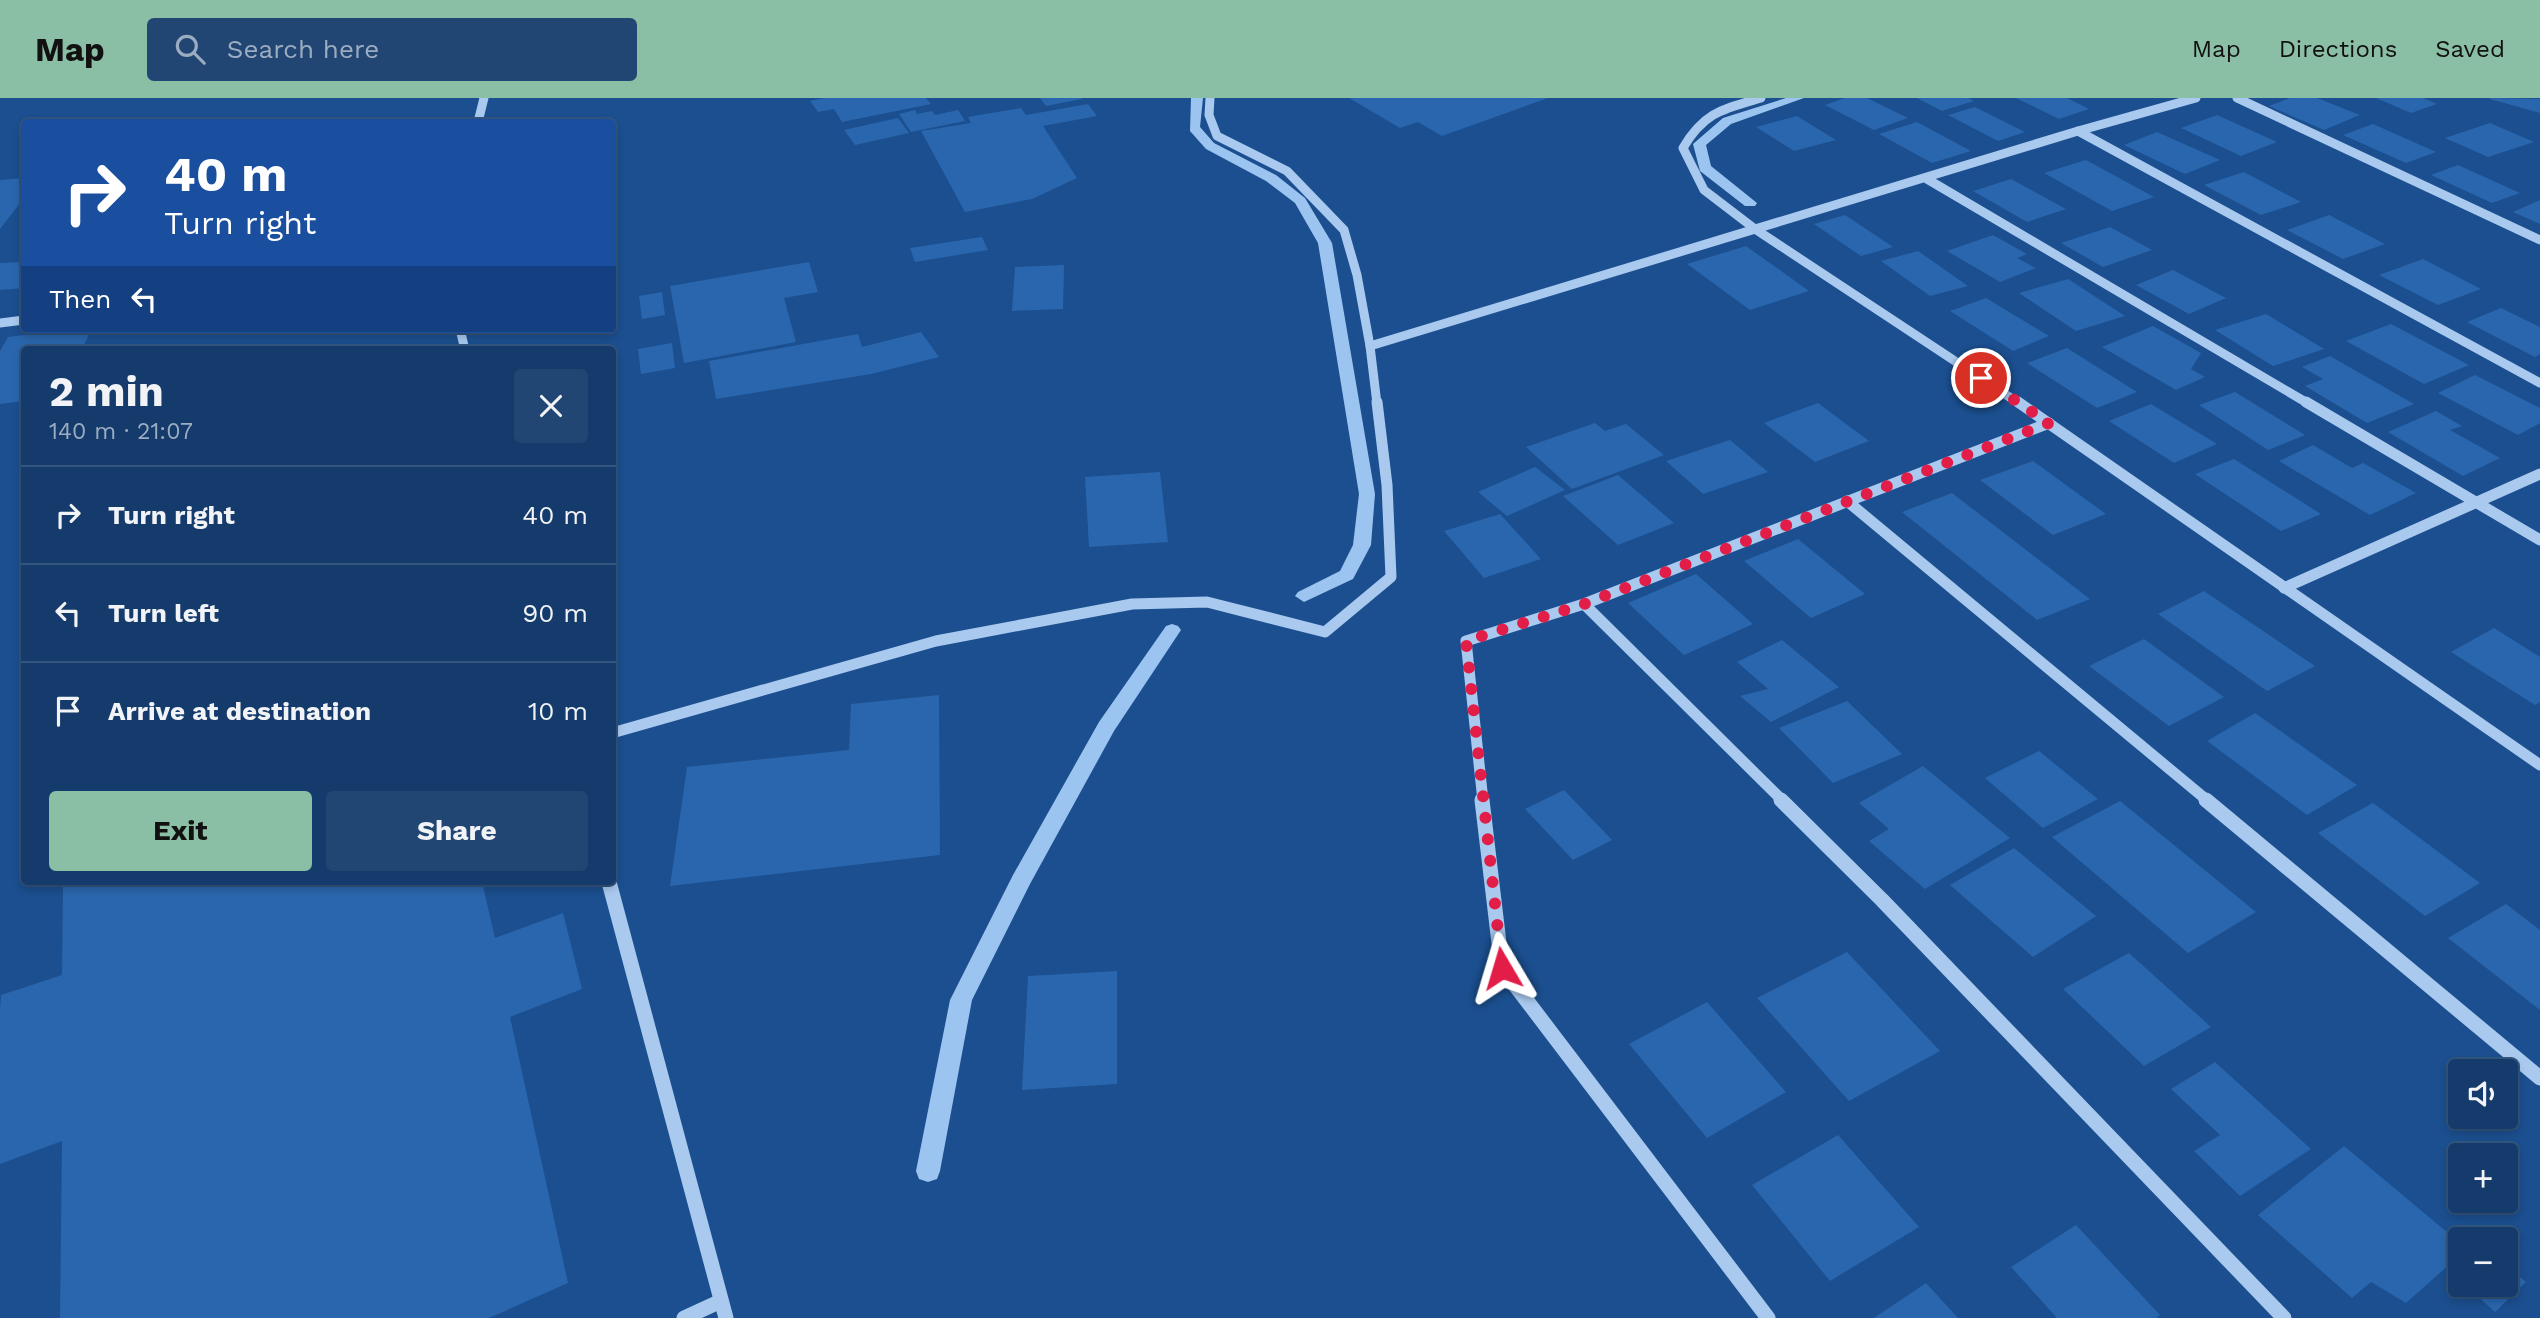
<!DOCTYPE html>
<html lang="en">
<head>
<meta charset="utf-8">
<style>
	body { margin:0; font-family:"Work Sans",sans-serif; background:#214673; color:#f1f3f6; height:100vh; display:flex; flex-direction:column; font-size:26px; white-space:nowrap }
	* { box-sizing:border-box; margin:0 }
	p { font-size:23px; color:#9dadc1 }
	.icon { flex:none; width:38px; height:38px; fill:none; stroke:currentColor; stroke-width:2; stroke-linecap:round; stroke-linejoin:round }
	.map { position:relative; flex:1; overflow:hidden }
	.side { position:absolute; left:21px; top:248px; width:595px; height:539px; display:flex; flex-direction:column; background:#143b6b; border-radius:7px; box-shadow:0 4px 10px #0003,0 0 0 2px #33557e }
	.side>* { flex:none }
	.guide { position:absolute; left:21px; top:21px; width:595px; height:214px; border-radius:7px; box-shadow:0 4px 10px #0003,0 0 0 2px #33557e; background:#1a4fa0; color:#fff; overflow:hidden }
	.fabs { position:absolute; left:2448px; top:961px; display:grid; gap:14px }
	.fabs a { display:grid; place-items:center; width:70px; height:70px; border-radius:7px; background:#143b6b; box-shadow:0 4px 10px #0003,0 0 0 2px #33557e; font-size:35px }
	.pin { position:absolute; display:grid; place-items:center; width:60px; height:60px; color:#fff; margin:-30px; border:4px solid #fff; border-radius:50%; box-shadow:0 2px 7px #0007 }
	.me { position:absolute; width:77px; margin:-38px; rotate:353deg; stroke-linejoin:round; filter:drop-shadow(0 0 5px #0008) }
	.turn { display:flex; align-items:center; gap:24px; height:147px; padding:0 28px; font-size:32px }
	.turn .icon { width:91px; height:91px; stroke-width:2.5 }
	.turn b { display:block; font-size:49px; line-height:60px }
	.then { display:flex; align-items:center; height:66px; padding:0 28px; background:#0003; gap:14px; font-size:26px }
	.round { display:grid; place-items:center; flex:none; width:74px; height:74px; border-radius:7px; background:#214673 }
	.overview { display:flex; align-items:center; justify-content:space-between; height:119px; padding:0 28px }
	h1 { font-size:42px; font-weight:700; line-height:52px }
	.cta { display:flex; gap:14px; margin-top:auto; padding:14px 28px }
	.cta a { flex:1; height:80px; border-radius:7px; background:#8abfa5; color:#111; font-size:28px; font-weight:700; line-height:80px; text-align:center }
	.cta a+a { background:#214673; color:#f1f3f6 }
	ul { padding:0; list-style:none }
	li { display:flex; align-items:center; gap:21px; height:98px; padding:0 28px; border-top:2px solid #33557e }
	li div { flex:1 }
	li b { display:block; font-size:26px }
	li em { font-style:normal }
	header { display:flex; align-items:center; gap:42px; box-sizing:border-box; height:98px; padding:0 35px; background:#8abfa5; color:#111 }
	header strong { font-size:33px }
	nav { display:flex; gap:38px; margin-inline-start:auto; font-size:24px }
	.search { width:490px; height:63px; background:#214673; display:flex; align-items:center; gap:18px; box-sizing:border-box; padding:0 24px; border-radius:7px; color:#9dadc1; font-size:26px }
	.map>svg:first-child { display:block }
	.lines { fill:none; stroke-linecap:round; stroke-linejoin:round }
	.stream { fill:#9cc4f0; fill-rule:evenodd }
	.building { fill:#2a66ad }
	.minor-far2 { stroke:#a9c9ee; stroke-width:9 }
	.minor-far1 { stroke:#a9c9ee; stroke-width:11 }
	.minor { stroke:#a9c9ee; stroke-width:15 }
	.route { stroke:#e11d48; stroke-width:12; stroke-dasharray:0 21.6 }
</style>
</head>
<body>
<header>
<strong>Map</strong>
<div class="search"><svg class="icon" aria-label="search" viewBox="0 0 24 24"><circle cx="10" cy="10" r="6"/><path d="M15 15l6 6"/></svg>Search here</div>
<nav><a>Map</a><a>Directions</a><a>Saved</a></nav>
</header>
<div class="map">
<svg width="2540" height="1220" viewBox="0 0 2540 1220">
	<rect width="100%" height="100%" fill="#1b4f8f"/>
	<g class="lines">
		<g class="stream">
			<polygon points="1191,0 1203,0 1200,29 1214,45 1276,77 1305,100 1332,145 1375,396 1371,447 1353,481 1304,504 1295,498 1298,494 1340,473 1353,447 1359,396 1318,145 1295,105 1266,83 1206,51 1190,33"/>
			<polygon points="1786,0 1804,0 1731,26 1706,47 1711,68 1757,105 1755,108 1745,108 1700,73 1693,46 1723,20"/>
			<polygon points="1172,526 1178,528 1181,532 1114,633 1030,786 972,902 940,1073 937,1081 928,1084 919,1081 916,1073 950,902 1013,777 1099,624 1166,528"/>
		</g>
	</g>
	<g class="building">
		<polygon points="824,0 926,0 931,6 842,24 834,11 818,14 810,3"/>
		<polygon points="1040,0 1081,0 1082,1 1046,8"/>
		<polygon points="1349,0 1548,0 1442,38 1418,24 1400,30"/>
		<polygon points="1845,0 1867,0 1908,20 1874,32 1825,7"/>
		<polygon points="1917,0 1968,0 1974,3 1942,13"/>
		<polygon points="2016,0 2067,0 2089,11 2059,21"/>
		<polygon points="2290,0 2317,0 2360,17 2324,32 2269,8"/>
		<polygon points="2376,0 2423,0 2437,6 2411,15"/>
		<polygon points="2490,0 2540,1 2540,15 2490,1"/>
		<polygon points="1088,6 1097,18 1043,28 1077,80 1032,101 965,114 921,33 971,25 968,19 1021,10 1026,17"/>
		<polygon points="1975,9 2025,34 1998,43 1948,17"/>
		<polygon points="915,12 917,16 932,13 935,17 958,12 965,23 911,34 899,16"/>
		<polygon points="2217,17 2277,44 2241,58 2181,30"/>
		<polygon points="1797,18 1836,42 1794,53 1756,29"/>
		<polygon points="898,20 909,35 855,47 844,32"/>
		<polygon points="1917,24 1971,53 1932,65 1879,36"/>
		<polygon points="2490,25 2534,44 2488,59 2445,40"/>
		<polygon points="2373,26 2436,54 2406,65 2343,37"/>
		<polygon points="2157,34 2220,62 2185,76 2124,47"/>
		<polygon points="2086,62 2154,99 2112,113 2044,75"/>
		<polygon points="2458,67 2520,95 2492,105 2431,77"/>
		<polygon points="2244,74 2301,104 2261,117 2204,87"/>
		<polygon points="24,80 24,100 0,131 0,82"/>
		<polygon points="2011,81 2066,111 2027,124 1973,93"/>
		<polygon points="2540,102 2540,126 2513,114"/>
		<polygon points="1845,117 1893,149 1861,158 1814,126"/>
		<polygon points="2329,117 2385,146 2343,161 2287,132"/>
		<polygon points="2110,129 2152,152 2103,169 2061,145"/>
		<polygon points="1993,137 2027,156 2017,160 2036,170 2000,184 1947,153"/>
		<polygon points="982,139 988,152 915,164 910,150"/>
		<polygon points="1746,148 1809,193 1750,212 1687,166"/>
		<polygon points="1918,153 1968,188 1930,198 1881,163"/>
		<polygon points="2423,161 2481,191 2438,207 2379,177"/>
		<polygon points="24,164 24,190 0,192 0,165"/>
		<polygon points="809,164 818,194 784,200 796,244 684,265 670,188"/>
		<polygon points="1064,167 1063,211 1012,213 1015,169"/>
		<polygon points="2173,172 2226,200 2189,216 2136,187"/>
		<polygon points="2068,181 2125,218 2076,233 2019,195"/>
		<polygon points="662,194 665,217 642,221 639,198"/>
		<polygon points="1986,200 2049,238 2013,253 1950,213"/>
		<polygon points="2501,210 2540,229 2540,256 2535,259 2467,224"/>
		<polygon points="2266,216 2324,251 2273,268 2215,232"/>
		<polygon points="2391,226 2469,267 2424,286 2346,243"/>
		<polygon points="2153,228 2201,255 2191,271 2205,279 2176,292 2102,249"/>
		<polygon points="73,231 92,231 81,252 24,252 24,303 0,306 0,253 8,239"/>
		<polygon points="921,234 939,259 871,276 716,301 709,263 858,236 862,249"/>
		<polygon points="672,245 675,270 641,276 638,251"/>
		<polygon points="2067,250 2137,294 2097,310 2027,265"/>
		<polygon points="2330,258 2414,306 2367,325 2305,288 2323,281 2302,269"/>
		<polygon points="2475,277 2540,310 2540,325 2518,337 2438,295"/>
		<polygon points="2235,294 2305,337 2268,352 2199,307"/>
		<polygon points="1818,305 1869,343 1815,364 1764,325"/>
		<polygon points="2151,306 2217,346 2174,365 2109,323"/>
		<polygon points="2436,313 2462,328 2450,332 2500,360 2463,378 2388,334"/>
		<polygon points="1595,325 1605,333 1626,326 1664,357 1572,391 1526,349"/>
		<polygon points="1730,342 1768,374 1703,396 1666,363"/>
		<polygon points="2313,347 2352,370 2363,365 2416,395 2370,417 2279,363"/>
		<polygon points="2234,361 2321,416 2281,433 2195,376"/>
		<polygon points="2033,363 2106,416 2053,437 1980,382"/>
		<polygon points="1535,369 1565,392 1507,418 1478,394"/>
		<polygon points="1160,374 1168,444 1089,449 1085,379"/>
		<polygon points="1618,377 1674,425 1618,447 1563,398"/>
		<polygon points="1952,395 2090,501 2037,522 1902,414"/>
		<polygon points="1500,416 1541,461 1484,480 1444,433"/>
		<polygon points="1798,441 1865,496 1811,520 1744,463"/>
		<polygon points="1696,476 1753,526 1684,557 1628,505"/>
		<polygon points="2204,493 2315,568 2267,593 2158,516"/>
		<polygon points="2494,530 2540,559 2540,604 2535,607 2451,554"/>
		<polygon points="2144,541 2224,599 2169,628 2089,568"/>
		<polygon points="1782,542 1839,589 1771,624 1740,598 1768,591 1737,564"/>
		<polygon points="939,597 940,757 670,788 687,669 849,652 851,606"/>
		<polygon points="1847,603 1902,656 1833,685 1779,630"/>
		<polygon points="2255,615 2357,687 2307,717 2207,643"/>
		<polygon points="2039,653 2098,701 2043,730 1985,680"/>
		<polygon points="1923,668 2010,740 1925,791 1869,743 1889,731 1859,705"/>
		<polygon points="1564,692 1612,742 1573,762 1525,711"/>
		<polygon points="2120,703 2256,814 2188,855 2052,739"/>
		<polygon points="2373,705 2480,785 2425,818 2318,735"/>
		<polygon points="2014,750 2096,818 2033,859 1950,787"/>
		<polygon points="63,784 482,784 495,840 563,815 582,891 510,919 568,1185 489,1220 60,1220 62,1043 0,1066 0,913 1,897 62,877"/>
		<polygon points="2506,806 2540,832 2540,912 2448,840"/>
		<polygon points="1847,854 1940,953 1849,1003 1757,900"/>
		<polygon points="2129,855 2211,929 2144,968 2063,891"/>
		<polygon points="1117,873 1117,986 1022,992 1028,878"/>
		<polygon points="1707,904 1786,994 1707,1040 1629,946"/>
		<polygon points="2215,964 2311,1051 2240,1098 2194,1053 2220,1037 2171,991"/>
		<polygon points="1838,1037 1919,1129 1830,1183 1752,1087"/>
		<polygon points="2344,1048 2460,1145 2460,1157 2406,1205 2371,1184 2352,1200 2258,1117"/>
		<polygon points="2076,1127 2160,1217 2156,1220 2057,1220 2011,1169"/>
		<polygon points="2506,1167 2526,1184 2495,1214 2464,1186 2506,1186"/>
		<polygon points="1926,1185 1958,1220 1874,1220"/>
	</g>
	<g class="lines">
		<g class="minor-far2">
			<polyline points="1210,0 1209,17 1217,38 1287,73 1344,132 1357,177 1370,248"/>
			<path d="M1761 0C1723 11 1704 14 1683 50L1704 92 1755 131 2020 306"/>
			<polyline points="2237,0 2540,142"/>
			<polyline points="478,24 484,0"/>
			<polyline points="2078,33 2540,285"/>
			<polyline points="1927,81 2309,306"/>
			<polyline points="0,225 24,222"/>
			<polyline points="460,231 465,252"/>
			<polyline points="1377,306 1370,248 2078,33 2196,0"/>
		</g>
		<g class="minor-far1">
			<polyline points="2018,304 2540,667"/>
			<polyline points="2306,304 2540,442"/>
			<polyline points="1847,403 2208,703"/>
			<polyline points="2284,490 2540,376"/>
			<polyline points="1584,506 1783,703"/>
			<polyline points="612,635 936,543 1132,506 1207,504 1325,534 1391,479 1387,387 1377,304"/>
			<polyline points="1483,703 1466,543 1584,506 2049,325"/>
		</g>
		<g class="minor">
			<polyline points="1482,702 1502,870 1768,1220"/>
			<polyline points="1781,702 1882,802 2284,1220"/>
			<polyline points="2206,702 2540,980"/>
			<polyline points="609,784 726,1220"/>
			<polyline points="684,1220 721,1203"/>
		</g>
	</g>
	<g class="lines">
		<polyline class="route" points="1502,870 1466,543 1584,506 2049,325 1981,280"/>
	</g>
</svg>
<div class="fabs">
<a><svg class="icon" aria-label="sound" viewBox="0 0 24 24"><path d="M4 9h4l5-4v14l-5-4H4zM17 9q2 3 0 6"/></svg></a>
<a>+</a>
<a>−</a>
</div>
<div class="pin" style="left:1981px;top:280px;background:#d93025"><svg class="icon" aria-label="arrive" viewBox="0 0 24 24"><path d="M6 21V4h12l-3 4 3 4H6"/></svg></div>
<svg class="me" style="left:1502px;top:870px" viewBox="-20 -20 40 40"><path d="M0-17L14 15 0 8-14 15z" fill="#e11d48" stroke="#fff" stroke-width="4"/></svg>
<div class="guide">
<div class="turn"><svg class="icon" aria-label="right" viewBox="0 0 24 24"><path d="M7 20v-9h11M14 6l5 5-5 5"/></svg><div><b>40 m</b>Turn right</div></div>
<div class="then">Then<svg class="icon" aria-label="left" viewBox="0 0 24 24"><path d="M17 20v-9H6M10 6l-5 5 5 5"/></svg></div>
</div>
<section class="side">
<div class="overview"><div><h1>2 min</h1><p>140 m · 21:07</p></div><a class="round"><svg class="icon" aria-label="close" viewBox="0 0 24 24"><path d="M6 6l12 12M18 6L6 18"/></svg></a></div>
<ul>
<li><svg class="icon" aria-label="right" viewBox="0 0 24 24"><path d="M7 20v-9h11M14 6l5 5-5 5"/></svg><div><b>Turn right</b></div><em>40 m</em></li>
<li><svg class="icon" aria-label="left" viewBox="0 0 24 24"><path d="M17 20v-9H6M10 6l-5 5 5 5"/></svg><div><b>Turn left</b></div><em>90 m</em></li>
<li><svg class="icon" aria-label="arrive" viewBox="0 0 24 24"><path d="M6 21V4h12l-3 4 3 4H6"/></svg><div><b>Arrive at destination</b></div><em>10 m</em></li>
</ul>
<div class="cta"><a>Exit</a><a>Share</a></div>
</section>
</div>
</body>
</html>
